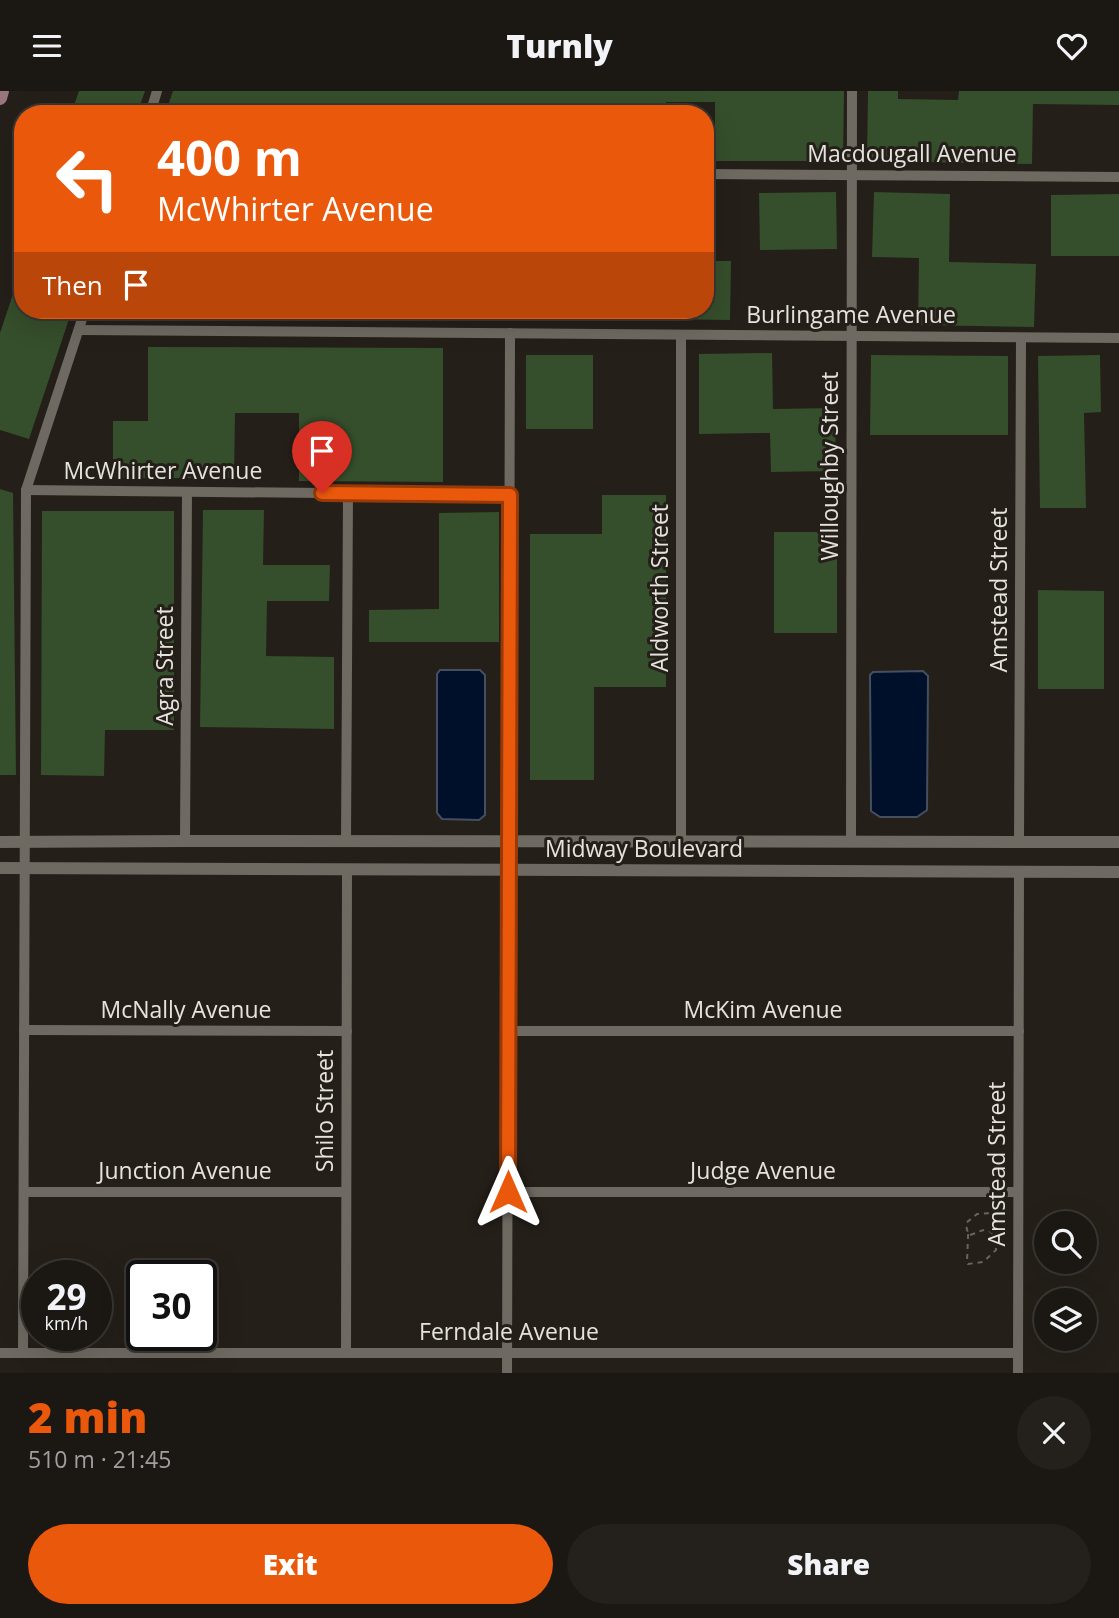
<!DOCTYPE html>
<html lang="en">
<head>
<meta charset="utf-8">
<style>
	body { margin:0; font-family:"Open Sans",sans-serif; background:#24201c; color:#f1f3f6; height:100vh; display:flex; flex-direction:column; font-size:26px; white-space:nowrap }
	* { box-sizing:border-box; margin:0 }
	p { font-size:23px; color:#a09fa0 }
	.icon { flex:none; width:38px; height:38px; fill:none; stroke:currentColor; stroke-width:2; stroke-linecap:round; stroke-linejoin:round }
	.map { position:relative; height:1282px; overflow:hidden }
	.drawer { display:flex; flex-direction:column; background:#1b1713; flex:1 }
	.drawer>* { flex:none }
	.banner { position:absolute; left:14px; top:14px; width:700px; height:214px; border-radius:28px; box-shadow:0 7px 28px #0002,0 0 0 2px #393633; background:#ea580c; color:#fff; overflow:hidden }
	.fabs { position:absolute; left:1034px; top:1120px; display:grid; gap:14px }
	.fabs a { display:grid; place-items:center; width:63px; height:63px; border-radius:50%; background:#1b1713; box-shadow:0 7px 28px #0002,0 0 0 2px #393633; font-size:35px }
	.speed { position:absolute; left:21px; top:1169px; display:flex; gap:14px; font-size:35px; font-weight:700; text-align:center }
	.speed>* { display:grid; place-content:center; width:91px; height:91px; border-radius:50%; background:#1b1713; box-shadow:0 7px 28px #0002,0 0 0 2px #393633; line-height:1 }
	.speed small { font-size:18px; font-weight:400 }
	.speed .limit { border:4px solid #111; border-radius:10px; background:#fff; color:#111 }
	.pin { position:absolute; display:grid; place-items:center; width:60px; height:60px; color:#fff; margin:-72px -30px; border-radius:50% 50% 50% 0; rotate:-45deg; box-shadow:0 0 7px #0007 }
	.pin .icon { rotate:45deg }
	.me { position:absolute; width:77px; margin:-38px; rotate:0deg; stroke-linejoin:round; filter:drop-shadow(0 0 5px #0008) }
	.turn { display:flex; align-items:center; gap:24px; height:147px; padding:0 28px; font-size:32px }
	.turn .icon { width:91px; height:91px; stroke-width:2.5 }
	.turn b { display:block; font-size:49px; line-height:60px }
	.then { display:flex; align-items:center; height:66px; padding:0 28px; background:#0003; gap:14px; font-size:26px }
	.round { display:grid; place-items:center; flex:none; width:74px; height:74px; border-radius:37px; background:#24201c }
	.head { display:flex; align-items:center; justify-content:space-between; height:119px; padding:0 28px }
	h1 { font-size:42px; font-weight:800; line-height:52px; color:#ea580c }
	.button { display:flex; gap:14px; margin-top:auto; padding:14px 28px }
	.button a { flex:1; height:80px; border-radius:42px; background:#ea580c; color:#fff; font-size:28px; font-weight:800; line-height:80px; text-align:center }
	.button a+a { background:#24201c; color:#f1f3f6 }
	header { display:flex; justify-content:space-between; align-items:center; height:91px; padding:0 28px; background:#1b1713; font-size:32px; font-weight:800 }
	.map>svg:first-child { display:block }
	.green { fill:#354e2b }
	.water { fill:#000f2a; stroke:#454f60; stroke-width:2 }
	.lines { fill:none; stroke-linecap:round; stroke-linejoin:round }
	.path { stroke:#68645e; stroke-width:2; stroke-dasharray:5 5; stroke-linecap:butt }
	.minor { stroke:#6e6961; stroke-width:10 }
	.tertiary { stroke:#6e6961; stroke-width:12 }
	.secondary { stroke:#99757e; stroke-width:14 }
	.route-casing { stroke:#983908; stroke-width:18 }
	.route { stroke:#ea580c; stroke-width:12 }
	.labels { text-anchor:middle; stroke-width:6; stroke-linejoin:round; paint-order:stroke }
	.street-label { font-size:23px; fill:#e6e3df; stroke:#241f19 }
</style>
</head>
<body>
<header><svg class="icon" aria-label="menu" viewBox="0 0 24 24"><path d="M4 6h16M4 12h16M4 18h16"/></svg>Turnly<svg class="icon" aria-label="heart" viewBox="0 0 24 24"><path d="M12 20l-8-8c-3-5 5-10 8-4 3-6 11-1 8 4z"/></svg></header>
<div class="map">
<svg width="1119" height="1282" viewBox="0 0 1119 1282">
	<rect width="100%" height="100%" fill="#241f19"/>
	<g class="green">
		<polygon points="79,0 145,0 137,23 71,23"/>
		<polygon points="173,0 844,0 843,70 715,70 715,11 666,11 665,23 165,23"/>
		<polygon points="868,0 898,0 898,8 958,9 959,0 1119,0 1119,14 1033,13 1032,73 867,70"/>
		<polygon points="836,101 837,158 760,159 759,102"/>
		<polygon points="874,101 950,103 949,171 1036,173 1034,236 918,234 919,167 872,166"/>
		<polygon points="1119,103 1119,165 1051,165 1051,104"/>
		<polygon points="705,170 731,170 730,229 582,227 583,219 705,219"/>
		<polygon points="23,173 23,219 72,219 29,348 0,339 0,242"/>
		<polygon points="99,219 505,219 505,227 97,226"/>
		<polygon points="148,256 443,257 443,391 299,390 299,322 235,322 234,387 113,387 113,330 148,330"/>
		<polygon points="772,262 773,318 835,317 836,380 771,381 770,342 699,343 699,263"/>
		<rect x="526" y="264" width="67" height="74"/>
		<polygon points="871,264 1008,265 1008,344 870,344"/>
		<polygon points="1100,264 1101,321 1084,322 1086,417 1040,417 1038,265"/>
		<polygon points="0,398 13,402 16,684 0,684"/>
		<polygon points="602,404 666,404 666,596 594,596 594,689 530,689 530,443 602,443"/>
		<polygon points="203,419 264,419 263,474 330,474 329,510 267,510 266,565 334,566 334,638 200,636"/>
		<polygon points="42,420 174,420 174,639 105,639 104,685 41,684"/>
		<polygon points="499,421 499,551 369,551 369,519 439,518 439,422"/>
		<rect x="774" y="441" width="63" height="101"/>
		<polygon points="1038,499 1104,500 1104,598 1038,598"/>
	</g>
	<g class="water">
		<polygon points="440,579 480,579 485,584 485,724 479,729 442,728 437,722 437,583"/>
		<polygon points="923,580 928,585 927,719 917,726 880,726 871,720 870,584 873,581"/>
	</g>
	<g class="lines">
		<path class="path" d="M970 1144C983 1140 987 1133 996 1148V1159L983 1171 968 1173 967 1171 968 1147V1144H970L967 1139 966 1132 977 1123 995 1122 998 1127 991 1140"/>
		<g class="minor">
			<polyline points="150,23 157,0"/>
			<polyline points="705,83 1119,86"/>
			<polyline points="79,239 1119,247"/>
			<polyline points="26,399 510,404"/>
			<polyline points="185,750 187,401"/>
			<polyline points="346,750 348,402"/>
			<polyline points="681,751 681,244"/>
			<polyline points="851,751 852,0"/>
			<polyline points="1019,751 1021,247"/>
			<polyline points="24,939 347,940"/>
			<polyline points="508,940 1019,940"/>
			<polyline points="24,1101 346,1101"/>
			<polyline points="508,1101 1018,1101"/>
			<polyline points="0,1262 1018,1262"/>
			<polyline points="23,1262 26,399 85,219"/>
			<polyline points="346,1262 347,778"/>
			<polyline points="507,1282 510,242"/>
			<polyline points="1018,1282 1019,781"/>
		</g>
		<g class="tertiary">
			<polyline points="0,751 185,750 1119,751"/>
			<polyline points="0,777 1119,781"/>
		</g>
		<polyline class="secondary" points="0,7 2,0"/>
	</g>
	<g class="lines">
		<g class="route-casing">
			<polyline id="route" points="322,402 510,404 508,1101"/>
		</g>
		<use href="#route" class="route"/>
	</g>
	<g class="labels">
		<g class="street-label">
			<text x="912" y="71">Macdougall Avenue</text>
			<text x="851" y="232">Burlingame Avenue</text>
			<text transform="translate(830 375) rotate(-90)" y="8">Willoughby Street</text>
			<text x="163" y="388">McWhirter Avenue</text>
			<text transform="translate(660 497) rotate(-90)" y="8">Aldworth Street</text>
			<text transform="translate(999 499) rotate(-90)" y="8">Amstead Street</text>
			<text transform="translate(165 575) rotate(-90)" y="8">Agra Street</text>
			<text x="644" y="766">Midway Boulevard</text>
			<text x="186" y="927">McNally Avenue</text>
			<text x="763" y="927">McKim Avenue</text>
			<text transform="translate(325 1020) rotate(-90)" y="8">Shilo Street</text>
			<text transform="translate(997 1073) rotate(-90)" y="8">Amstead Street</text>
			<text x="185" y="1088">Junction Avenue</text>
			<text x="763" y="1088">Judge Avenue</text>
			<text x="509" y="1249">Ferndale Avenue</text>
		</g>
	</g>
</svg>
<div class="fabs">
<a><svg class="icon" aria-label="search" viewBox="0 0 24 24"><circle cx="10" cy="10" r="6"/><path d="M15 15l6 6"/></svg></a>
<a><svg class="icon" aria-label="layers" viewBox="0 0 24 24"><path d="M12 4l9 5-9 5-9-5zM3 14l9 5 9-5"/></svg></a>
</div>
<div class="speed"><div>29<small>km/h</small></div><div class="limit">30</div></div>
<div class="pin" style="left:322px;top:402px;background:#d93025"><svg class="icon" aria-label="arrive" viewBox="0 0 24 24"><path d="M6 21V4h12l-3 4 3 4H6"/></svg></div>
<svg class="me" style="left:508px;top:1101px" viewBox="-20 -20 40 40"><path d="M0-17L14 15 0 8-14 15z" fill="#ea580c" stroke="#fff" stroke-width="4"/></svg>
<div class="banner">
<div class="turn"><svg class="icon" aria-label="left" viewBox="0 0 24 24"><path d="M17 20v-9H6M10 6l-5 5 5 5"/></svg><div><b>400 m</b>McWhirter Avenue</div></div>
<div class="then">Then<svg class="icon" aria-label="arrive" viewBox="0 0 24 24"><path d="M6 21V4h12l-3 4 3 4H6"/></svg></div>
</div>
</div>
<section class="drawer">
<div class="head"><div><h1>2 min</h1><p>510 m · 21:45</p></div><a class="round"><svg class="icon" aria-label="close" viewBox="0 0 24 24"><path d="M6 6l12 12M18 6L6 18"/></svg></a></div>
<div class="button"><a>Exit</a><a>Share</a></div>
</section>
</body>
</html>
